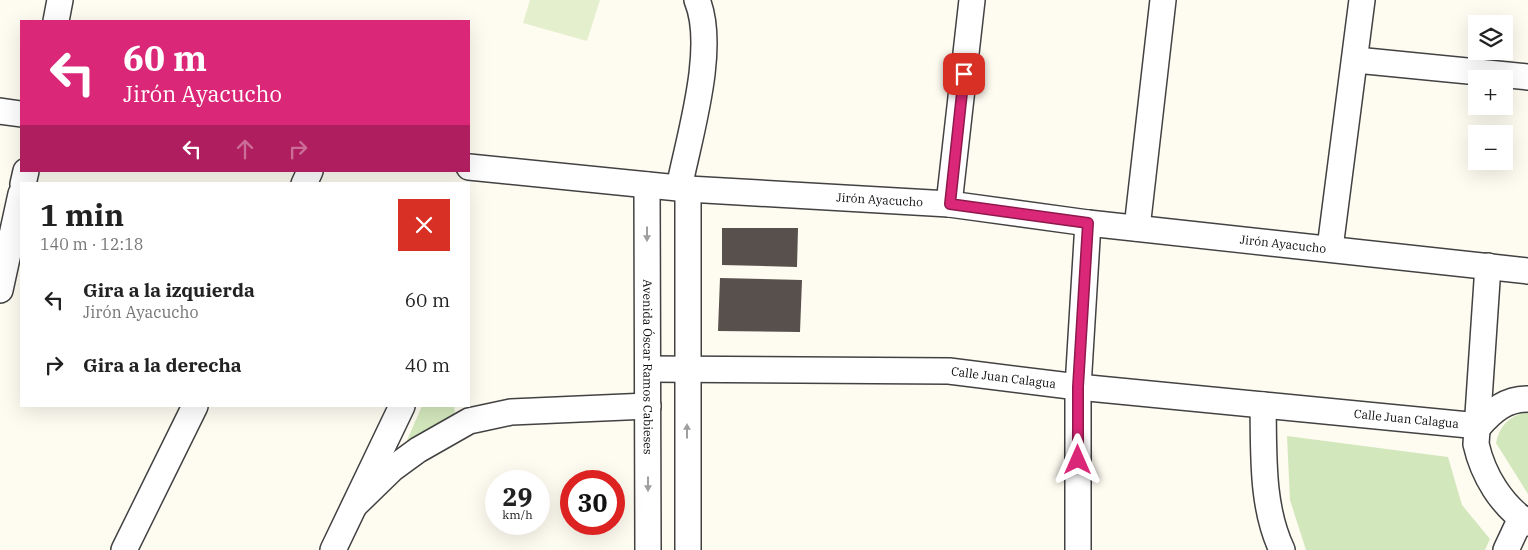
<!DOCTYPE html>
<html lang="es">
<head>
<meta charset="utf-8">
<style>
	body { margin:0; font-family:"IBM Plex Serif",serif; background:#f2f2f2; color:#222; height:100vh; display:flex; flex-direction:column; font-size:19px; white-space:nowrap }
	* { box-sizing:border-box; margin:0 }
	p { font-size:16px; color:#767676 }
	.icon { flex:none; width:28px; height:28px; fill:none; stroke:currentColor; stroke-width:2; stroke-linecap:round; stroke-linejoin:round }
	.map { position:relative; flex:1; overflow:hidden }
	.drawer { position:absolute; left:20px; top:182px; width:450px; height:225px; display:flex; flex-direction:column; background:#fff; border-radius:0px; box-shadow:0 5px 20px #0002 }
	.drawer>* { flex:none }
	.top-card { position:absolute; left:20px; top:20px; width:450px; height:152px; border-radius:0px; box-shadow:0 5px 20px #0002; background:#db2777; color:#fff; overflow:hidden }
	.fabs { position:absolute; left:1468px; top:15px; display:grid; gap:10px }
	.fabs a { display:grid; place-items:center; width:45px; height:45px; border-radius:0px; background:#fff; box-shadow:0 5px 20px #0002; font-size:25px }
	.speed { position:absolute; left:485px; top:470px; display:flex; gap:10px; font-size:25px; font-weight:700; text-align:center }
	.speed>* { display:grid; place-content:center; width:65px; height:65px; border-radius:50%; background:#fff; box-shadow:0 5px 20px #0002; line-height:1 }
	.speed small { font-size:12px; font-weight:400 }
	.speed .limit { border:8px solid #d22; background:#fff; color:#111 }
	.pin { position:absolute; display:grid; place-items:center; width:42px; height:42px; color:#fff; margin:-21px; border-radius:10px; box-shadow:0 2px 8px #0006 }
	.me { position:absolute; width:55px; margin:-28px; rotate:0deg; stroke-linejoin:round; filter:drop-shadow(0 0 4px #0008) }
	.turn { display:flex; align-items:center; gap:18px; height:105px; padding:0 20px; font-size:22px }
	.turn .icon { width:65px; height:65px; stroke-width:2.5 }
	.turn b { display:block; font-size:35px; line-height:42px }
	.lanes { display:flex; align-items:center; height:48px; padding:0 20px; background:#0003; justify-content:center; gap:25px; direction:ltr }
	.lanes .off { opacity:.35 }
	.round { display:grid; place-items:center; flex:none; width:52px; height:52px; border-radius:0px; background:#f2f2f2 }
	.headline { display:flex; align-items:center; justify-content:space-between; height:85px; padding:0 20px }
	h1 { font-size:30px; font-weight:700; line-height:38px }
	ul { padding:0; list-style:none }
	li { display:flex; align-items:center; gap:15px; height:65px; padding:0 20px }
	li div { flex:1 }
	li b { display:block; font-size:19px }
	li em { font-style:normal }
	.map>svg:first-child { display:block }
	.green { fill:#d3e7bd }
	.pitch { fill:#e4efce }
	.building { fill:#57504c }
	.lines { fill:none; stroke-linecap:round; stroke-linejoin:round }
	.minor-casing { stroke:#424242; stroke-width:28 }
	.minor { stroke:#fff; stroke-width:25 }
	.oneway { fill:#9f9f9f }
	.route-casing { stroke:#8e194d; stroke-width:12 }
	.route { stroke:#db2777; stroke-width:9 }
	.labels { text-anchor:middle; stroke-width:5; stroke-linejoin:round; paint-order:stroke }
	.street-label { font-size:12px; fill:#0f0f0f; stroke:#fff }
</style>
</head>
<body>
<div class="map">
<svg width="1528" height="550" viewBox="0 0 1528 550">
	<rect width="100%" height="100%" fill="#fefbf1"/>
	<g class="green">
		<polygon points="422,406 454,406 455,414 405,445"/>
		<path d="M1528 412V494L1496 443C1499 426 1510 415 1528 412Z"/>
		<polygon points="1287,436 1448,457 1462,505 1490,539 1485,550 1306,550 1290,500"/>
	</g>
	<polygon class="pitch" points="530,0 600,0 587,41 523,23"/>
	<g class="building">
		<polygon points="722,228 798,228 797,267 722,265"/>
		<polygon points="720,278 802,280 800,332 718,331"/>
	</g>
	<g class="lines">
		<g class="minor-casing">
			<g id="minor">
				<polyline points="56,21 60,0"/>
				<polyline points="1356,60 1528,77"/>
				<polyline points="0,111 21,114"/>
				<path id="s1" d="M469 167 688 189 949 204 1088 223 1528 271"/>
				<polyline points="23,184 26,171"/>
				<polyline points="304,184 310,171"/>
				<path id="s2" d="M647 185 648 550"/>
				<path d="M679 188C689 137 717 48 697 0"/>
				<polyline points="949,204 972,0"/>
				<polyline points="1137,228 1163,0"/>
				<polyline points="1330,248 1362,0"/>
				<path d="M1488 266 1476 444C1483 475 1501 505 1528 523"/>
				<polyline points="0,290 21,194"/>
				<path id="s3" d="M648 369 949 371 1078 387 1479 426"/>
				<path d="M1263 405C1264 453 1261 506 1282 550"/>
				<path d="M1479 426C1493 410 1506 399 1528 399"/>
				<polyline points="355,505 392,469 418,450 469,421 511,412 648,406"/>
				<polyline points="124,550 195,406"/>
				<polyline points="333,550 402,406"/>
				<polyline points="688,550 688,189"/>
				<polyline points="1078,550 1078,387 1088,223"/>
				<polyline points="1506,550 1521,518"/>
			</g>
		</g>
		<use href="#minor" class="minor"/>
	</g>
	<defs><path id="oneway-solid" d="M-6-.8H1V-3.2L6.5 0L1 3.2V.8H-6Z" transform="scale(1.25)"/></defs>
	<g class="oneway">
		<use href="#oneway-solid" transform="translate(647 234) rotate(90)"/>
		<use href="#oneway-solid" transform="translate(687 431) rotate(-90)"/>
		<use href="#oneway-solid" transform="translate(648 484) rotate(90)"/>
	</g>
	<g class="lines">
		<g class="route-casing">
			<polyline id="route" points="964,74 950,204 1088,223 1078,387 1078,460"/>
		</g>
		<use href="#route" class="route"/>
	</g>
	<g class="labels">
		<g class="street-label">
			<text dy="4" stroke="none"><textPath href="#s1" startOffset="412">Jirón Ayacucho</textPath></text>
			<text dy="4" stroke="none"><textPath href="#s1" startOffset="818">Jirón Ayacucho</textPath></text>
			<text dy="4" stroke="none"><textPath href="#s2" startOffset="182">Avenida Óscar Ramos Cabieses</textPath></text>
			<text dy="4" stroke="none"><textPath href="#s3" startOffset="356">Calle Juan Calagua</textPath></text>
			<text dy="4" stroke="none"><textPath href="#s3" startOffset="761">Calle Juan Calagua</textPath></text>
		</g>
	</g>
</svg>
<div class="fabs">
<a><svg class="icon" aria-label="layers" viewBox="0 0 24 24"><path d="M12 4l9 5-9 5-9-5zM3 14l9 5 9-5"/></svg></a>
<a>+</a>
<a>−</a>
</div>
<div class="speed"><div>29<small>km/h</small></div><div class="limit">30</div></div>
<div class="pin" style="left:964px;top:74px;background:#d93025"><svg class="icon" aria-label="arrive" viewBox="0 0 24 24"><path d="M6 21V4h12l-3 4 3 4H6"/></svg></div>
<svg class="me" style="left:1078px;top:460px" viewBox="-20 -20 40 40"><path d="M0-17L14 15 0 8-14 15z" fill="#db2777" stroke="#fff" stroke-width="4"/></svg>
<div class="top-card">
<div class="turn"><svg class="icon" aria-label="left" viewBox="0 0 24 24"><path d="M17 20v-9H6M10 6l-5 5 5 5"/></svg><div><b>60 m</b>Jirón Ayacucho</div></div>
<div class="lanes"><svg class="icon" aria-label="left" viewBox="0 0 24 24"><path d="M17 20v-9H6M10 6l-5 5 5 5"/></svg><svg class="icon off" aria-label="ahead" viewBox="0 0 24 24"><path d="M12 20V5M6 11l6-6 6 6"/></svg><svg class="icon off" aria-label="right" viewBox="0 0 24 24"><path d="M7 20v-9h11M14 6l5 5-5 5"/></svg></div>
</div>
<section class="drawer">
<div class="headline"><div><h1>1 min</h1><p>140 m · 12:18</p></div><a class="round" style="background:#d93025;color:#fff"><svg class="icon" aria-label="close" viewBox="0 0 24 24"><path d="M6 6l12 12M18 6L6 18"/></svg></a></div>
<ul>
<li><svg class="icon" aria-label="left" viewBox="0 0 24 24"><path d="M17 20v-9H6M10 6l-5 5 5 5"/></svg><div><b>Gira a la izquierda</b><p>Jirón Ayacucho</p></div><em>60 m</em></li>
<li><svg class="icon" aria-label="right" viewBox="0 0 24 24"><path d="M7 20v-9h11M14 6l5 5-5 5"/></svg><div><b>Gira a la derecha</b></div><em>40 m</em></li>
</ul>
</section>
</div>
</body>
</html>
